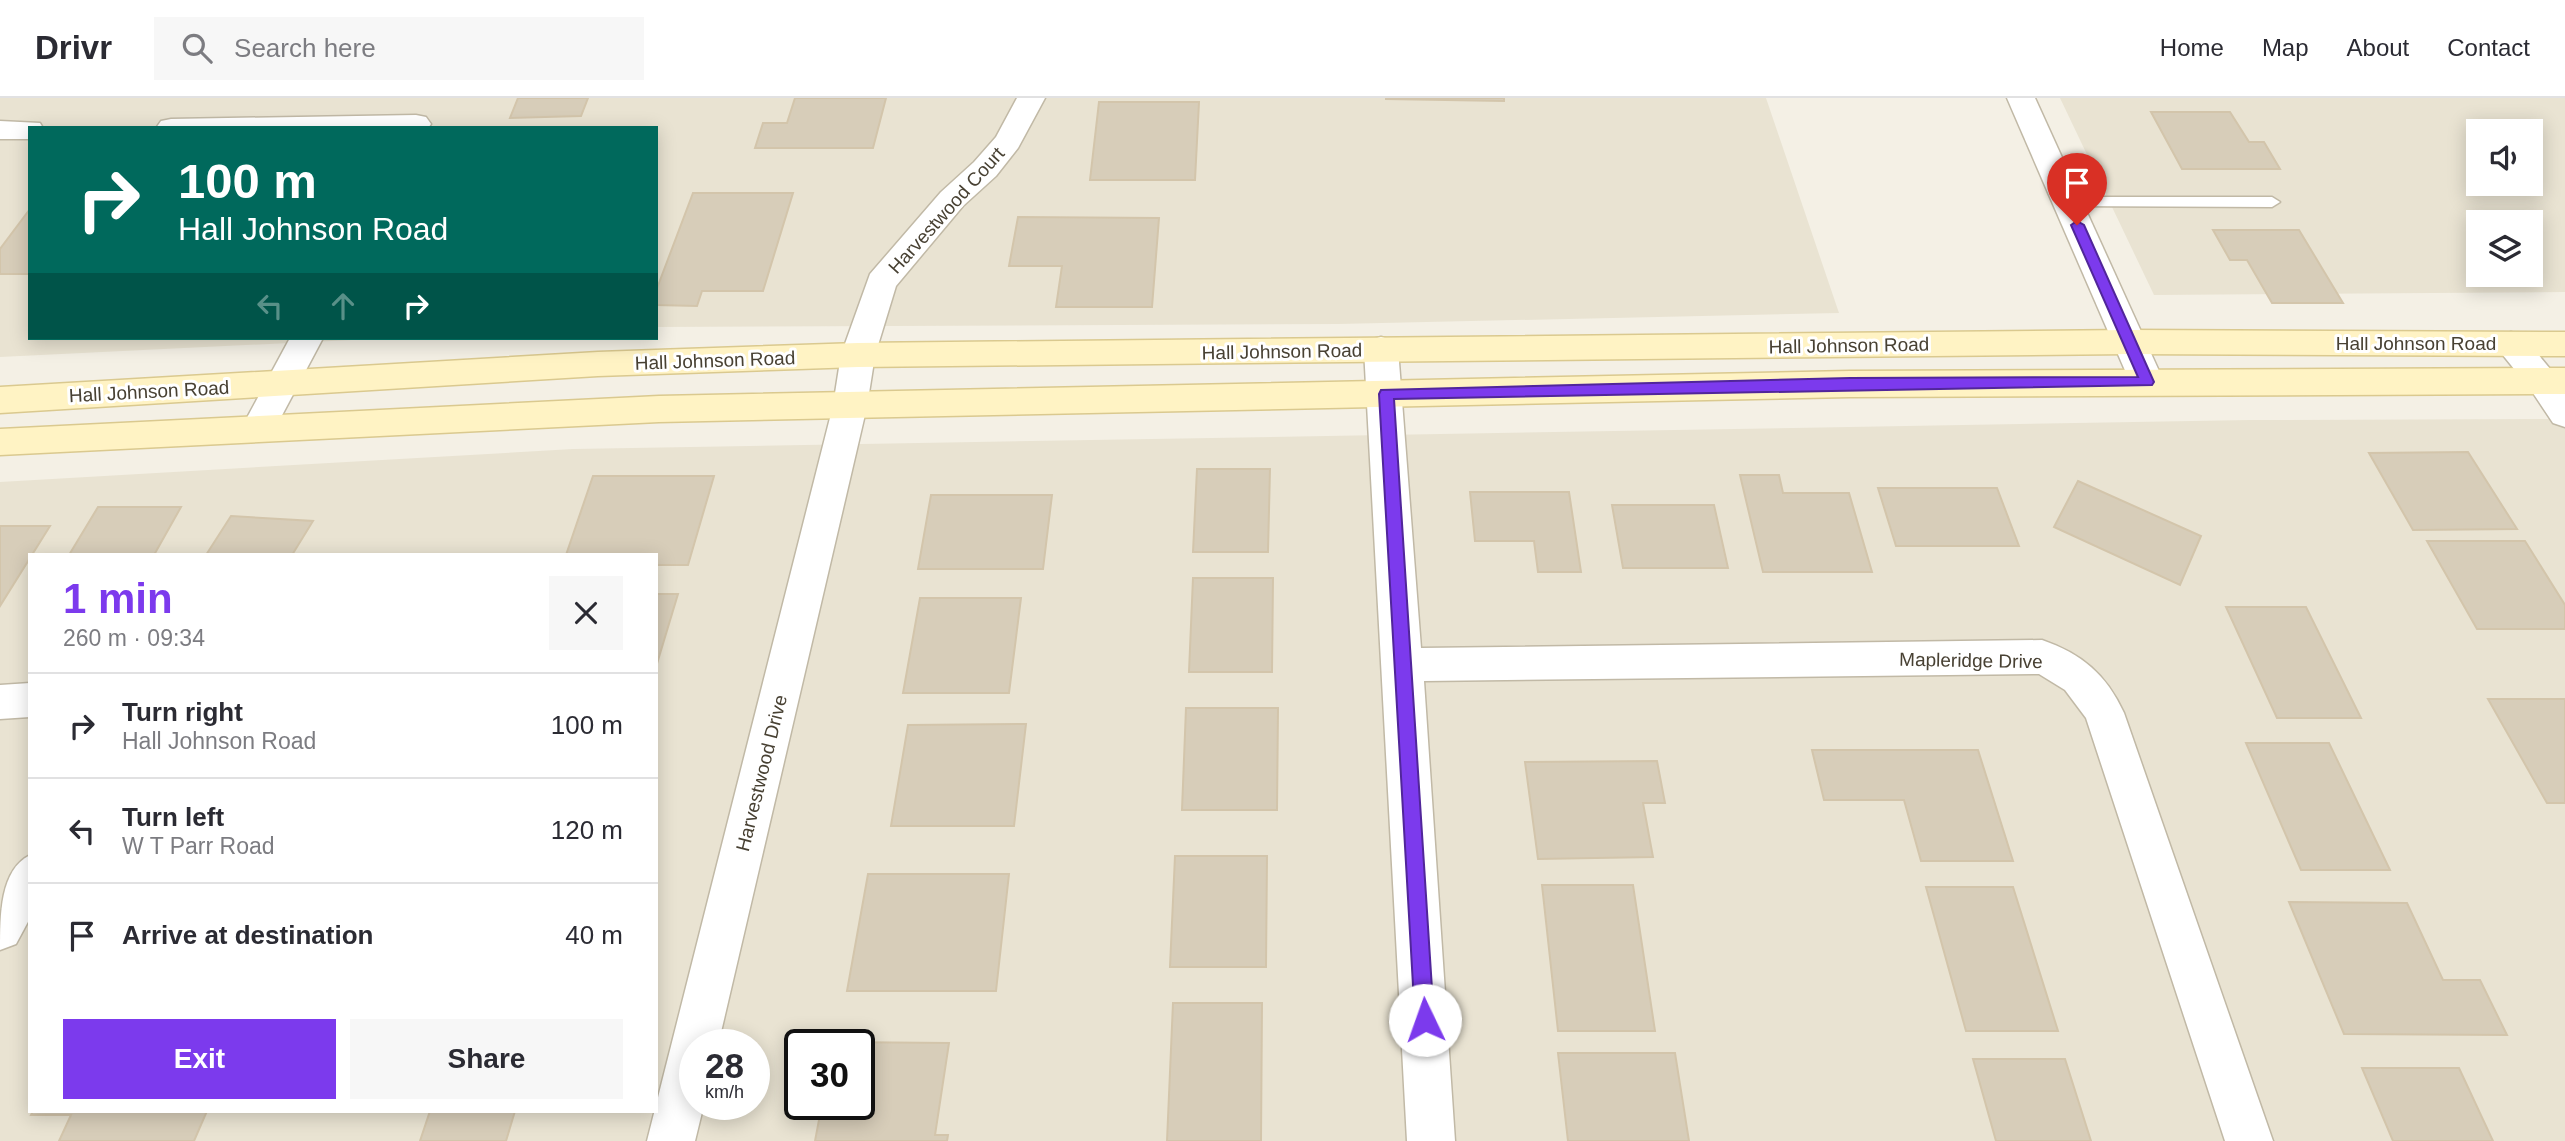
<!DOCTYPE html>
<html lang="en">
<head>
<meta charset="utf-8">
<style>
	body { margin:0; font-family:Arial,sans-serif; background:#f7f7f7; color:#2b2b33; height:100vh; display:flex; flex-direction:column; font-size:26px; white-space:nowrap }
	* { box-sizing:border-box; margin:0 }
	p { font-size:23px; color:#7c7c81 }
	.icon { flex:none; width:38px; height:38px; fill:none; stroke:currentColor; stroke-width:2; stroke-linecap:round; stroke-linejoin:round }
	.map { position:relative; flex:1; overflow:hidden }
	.details { position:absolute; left:28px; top:455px; width:630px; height:560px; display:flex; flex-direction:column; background:#fff; border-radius:0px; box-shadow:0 4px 18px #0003 }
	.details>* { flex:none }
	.hud { position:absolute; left:28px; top:28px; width:630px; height:214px; border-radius:0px; box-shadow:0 4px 18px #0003; background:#00695c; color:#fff; overflow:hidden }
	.fabs { position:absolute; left:2466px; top:21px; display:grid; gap:14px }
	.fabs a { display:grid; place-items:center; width:77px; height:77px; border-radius:0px; background:#fff; box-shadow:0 4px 18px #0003; font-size:35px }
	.speed { position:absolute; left:679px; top:931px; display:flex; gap:14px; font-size:35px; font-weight:700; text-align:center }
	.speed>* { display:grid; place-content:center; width:91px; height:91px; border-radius:50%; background:#fff; box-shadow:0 4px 18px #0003; line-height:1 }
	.speed small { font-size:18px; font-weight:400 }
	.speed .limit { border:4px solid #111; border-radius:10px; background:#fff; color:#111 }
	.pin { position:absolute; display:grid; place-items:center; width:60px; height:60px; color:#fff; margin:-72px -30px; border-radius:50% 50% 50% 0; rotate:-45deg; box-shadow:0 0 7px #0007 }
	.pin .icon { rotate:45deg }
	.me { position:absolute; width:77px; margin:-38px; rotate:357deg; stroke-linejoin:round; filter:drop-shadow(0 0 5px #0008) }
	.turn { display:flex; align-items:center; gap:24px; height:147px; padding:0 35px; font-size:32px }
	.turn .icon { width:91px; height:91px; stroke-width:2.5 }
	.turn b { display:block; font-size:49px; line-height:60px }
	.lanes { display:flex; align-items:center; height:66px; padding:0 35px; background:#0003; justify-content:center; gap:35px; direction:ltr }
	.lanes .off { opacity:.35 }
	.round { display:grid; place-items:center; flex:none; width:74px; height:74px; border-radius:0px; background:#f7f7f7 }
	.overview { display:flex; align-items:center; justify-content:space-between; height:119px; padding:0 35px }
	h1 { font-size:42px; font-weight:700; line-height:52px; color:#7c3aed }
	.button { display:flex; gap:14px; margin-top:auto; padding:14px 35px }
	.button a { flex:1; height:80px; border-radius:0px; background:#7c3aed; color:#fff; font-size:28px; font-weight:700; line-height:80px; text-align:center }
	.button a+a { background:#f7f7f7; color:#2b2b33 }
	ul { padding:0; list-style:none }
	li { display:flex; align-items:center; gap:21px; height:105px; padding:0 35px; border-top:2px solid #e1e1e2 }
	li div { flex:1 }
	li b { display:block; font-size:26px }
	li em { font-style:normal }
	header { display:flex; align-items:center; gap:42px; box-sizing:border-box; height:98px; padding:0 35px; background:#fff; border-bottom:2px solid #e1e1e2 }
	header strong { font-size:33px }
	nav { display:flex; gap:38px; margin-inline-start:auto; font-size:24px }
	.search { width:490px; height:63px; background:#f7f7f7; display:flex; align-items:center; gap:18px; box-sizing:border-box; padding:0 24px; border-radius:0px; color:#7c7c81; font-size:26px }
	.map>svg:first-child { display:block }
	.residential { fill:#e9e3d2; fill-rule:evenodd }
	.building { fill:#d7cdb9; stroke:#d3c5ab; stroke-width:2 }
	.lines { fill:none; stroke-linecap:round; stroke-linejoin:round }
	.lane-casing { stroke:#c1b9a6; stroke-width:3 }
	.street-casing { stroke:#c1b9a6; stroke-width:3 }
	.secondary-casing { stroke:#dac98f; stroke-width:3 }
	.lane { fill:#fff; fill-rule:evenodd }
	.street { fill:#fff; fill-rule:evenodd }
	.secondary { fill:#fff3c4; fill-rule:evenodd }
	.route { fill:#7c3aed; stroke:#51269a; stroke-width:2 }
	.labels { text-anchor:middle; stroke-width:6; stroke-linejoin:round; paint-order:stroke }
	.street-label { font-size:19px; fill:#484133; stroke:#fff }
</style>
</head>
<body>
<header>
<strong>Drivr</strong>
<div class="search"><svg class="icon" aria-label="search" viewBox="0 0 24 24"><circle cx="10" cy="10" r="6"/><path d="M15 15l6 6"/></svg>Search here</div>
<nav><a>Home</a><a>Map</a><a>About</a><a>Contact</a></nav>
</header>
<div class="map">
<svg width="2565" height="1043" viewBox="0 0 2565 1043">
	<rect width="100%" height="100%" fill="#f4f0e5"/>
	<g class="residential">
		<polygon points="0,0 1766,0 1839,215 1338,226 656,229 656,30 30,30 30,240 393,240 0,259"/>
		<path d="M2060 0H2565V194L2154 197ZM2478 33H2530V86H2478ZM2478 124H2530V177H2478Z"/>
		<path d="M2565 321V1043H0V384L573 351 2250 322ZM30 457H656V1013H30ZM695 947H754V1006H695ZM800 947H859V1006H800Z"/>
	</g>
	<g class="building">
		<polygon points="518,0 588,0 581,18 510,20"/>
		<polygon points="795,0 886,0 873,50 755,50 763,25 787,25"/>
		<polygon points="1386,0 1504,0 1504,3 1386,1"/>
		<polygon points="1099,4 1199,4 1195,82 1090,82"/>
		<polygon points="2151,14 2230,14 2249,44 2264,44 2280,71 2182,71"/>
		<polygon points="693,95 793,95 763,193 702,193 697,208 656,207 656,193"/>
		<polygon points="30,111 30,176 0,176 0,151"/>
		<polygon points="1018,119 1159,120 1152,209 1056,209 1062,168 1009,168"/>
		<polygon points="2213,132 2299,132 2343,205 2272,205 2247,162 2230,162"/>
		<polygon points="2468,354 2517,431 2413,432 2369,355"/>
		<polygon points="1197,371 1270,371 1268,454 1193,454"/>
		<polygon points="1740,377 1779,377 1783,395 1849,395 1872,474 1763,474"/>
		<polygon points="593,378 714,378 688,467 656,467 656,457 566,457"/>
		<polygon points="2078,383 2201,438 2180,487 2054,429"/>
		<polygon points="1878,390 1997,390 2019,448 1896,448"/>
		<polygon points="1470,394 1569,394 1581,474 1538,474 1534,443 1475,443"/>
		<polygon points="931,397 1052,397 1043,471 918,471"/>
		<polygon points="1612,407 1714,407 1728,470 1623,470"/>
		<polygon points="98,409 181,409 154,457 69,457"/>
		<polygon points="231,418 313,423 292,457 206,457"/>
		<polygon points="0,428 50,428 0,508"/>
		<polygon points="2427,443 2525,443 2565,507 2565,531 2477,531"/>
		<polygon points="1193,480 1273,480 1272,574 1189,574"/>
		<polygon points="656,496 678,496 656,569"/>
		<polygon points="920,500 1021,500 1009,595 903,595"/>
		<polygon points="2226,509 2306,509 2361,620 2277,620"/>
		<polygon points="2488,601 2565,601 2565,705 2547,705"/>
		<polygon points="1186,610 1278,610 1277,712 1182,712"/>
		<polygon points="1026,626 1014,728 891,728 908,627"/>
		<polygon points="2246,645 2329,645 2390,772 2301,772"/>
		<polygon points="1812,652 1978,652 2013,763 1921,763 1904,702 1824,702"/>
		<polygon points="1657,663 1665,705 1643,705 1653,759 1538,761 1525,664"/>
		<polygon points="1175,758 1267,758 1266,869 1170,869"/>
		<polygon points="868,776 1009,776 996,893 847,893"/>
		<polygon points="1542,787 1633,787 1655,933 1558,933"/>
		<polygon points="1926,789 2013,789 2058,933 1966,933"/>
		<polygon points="2289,804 2407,805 2443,882 2480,882 2507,937 2344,936"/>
		<polygon points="1173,905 1262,905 1261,1043 1167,1043"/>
		<polygon points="835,944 949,945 935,1037 948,1037 947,1043 815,1043 822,1006 859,1006 859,947 834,947"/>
		<polygon points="1558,955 1675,955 1689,1043 1568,1043"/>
		<polygon points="1973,961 2065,961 2091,1043 1996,1043"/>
		<polygon points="2362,970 2459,970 2493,1043 2393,1043"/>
		<polygon points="33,1013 207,1013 194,1043 59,1043 71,1017 31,1017"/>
		<polygon points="430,1013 515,1013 506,1043 420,1043"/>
	</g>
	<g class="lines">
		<g class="lane-casing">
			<polygon id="lane" points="2067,99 2272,99 2280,104 2272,109 2062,108 2059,104 2062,100"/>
		</g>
		<g class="street-casing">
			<g id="street">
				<polygon points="1017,0 1045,0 1018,50 996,78 963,108 896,188 875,257 867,308 718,947 695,947 695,1006 704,1006 695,1043 647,1043 833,308 841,257 870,176 941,94 974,64 996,39"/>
				<polygon points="2007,0 2035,0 2164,284 2159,293 2147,297 2135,293 2130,284"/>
				<polygon points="416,17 426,19 431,26 428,30 156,30 161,23 171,21"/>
				<polygon points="0,23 40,25 43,30 30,30 30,41 0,41"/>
				<polygon points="2511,234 2523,238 2565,289 2565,329 2553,325 2531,292 2494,246 2499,238"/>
				<path d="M1381 239 1393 242 1398 251 1421 550 2042 542C2082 556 2106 576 2124 615L2273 1043H2225L2086 620 2065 592 2039 576 1424 583 1455 1043H1407L1364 251 1369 242Z"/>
				<polygon points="290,240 323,240 271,338 259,342 247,338 242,329"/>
				<polygon points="30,585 30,619 0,621 0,587"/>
				<path d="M30 757V820L16 846 0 852C0 817 0 772 30 757Z"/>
			</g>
		</g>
		<g class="secondary-casing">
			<g id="secondary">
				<polygon points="2130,232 2565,234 2565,258 2130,256 858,269 598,278 0,315 0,289 598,254 858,245"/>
				<polygon points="2565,270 2565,296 1850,299 659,324 0,357 0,331 659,298 1850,273"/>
			</g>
		</g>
		<use href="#lane" class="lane"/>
		<use href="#street" class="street"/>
		<use href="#secondary" class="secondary"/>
	</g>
	<polygon class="route" points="2077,123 2084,127 2154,284 2152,287 1394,301 1434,922 1432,929 1425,931 1418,929 1415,922 1379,296 1381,292 1850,280 2138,279 2071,127"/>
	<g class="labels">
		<g class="street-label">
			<text transform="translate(946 112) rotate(-48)" y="7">Harvestwood Court</text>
			<text x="2416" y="252">Hall Johnson Road</text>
			<text transform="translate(1849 247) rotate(-1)" y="7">Hall Johnson Road</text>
			<text transform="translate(1282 253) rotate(-1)" y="7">Hall Johnson Road</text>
			<text transform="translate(715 262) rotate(-2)" y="7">Hall Johnson Road</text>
			<text transform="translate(149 293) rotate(-3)" y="7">Hall Johnson Road</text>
			<text transform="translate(1971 562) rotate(1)" y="7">Mapleridge Drive</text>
			<text transform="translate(761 675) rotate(-76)" y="7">Harvestwood Drive</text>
		</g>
	</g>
</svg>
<div class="fabs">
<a><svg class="icon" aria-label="sound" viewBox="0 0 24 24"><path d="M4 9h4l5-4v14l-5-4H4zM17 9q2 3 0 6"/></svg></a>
<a><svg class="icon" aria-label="layers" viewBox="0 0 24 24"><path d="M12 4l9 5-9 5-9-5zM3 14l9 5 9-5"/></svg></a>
</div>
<div class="speed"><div>28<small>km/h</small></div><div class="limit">30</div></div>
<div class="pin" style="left:2077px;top:127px;background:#d93025"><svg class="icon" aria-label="arrive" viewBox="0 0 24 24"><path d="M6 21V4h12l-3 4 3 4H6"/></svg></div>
<svg class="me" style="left:1425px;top:922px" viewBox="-20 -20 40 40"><circle r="19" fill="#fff"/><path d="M0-13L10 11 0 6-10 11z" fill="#7c3aed"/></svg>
<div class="hud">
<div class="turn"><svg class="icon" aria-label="right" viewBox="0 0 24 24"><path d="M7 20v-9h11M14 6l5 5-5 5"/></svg><div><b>100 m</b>Hall Johnson Road</div></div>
<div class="lanes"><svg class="icon off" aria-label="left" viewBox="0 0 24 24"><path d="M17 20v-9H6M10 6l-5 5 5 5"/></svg><svg class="icon off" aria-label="ahead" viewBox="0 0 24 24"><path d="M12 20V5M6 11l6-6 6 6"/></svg><svg class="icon" aria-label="right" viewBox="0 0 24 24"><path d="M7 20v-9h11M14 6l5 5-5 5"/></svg></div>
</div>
<section class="details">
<div class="overview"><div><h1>1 min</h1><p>260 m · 09:34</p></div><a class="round"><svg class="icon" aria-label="close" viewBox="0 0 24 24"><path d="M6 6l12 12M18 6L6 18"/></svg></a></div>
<ul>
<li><svg class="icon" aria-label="right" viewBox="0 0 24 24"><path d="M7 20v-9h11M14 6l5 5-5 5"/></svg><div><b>Turn right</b><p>Hall Johnson Road</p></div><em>100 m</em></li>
<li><svg class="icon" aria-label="left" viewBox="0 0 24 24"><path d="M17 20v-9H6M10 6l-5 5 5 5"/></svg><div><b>Turn left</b><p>W T Parr Road</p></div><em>120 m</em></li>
<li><svg class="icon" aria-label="arrive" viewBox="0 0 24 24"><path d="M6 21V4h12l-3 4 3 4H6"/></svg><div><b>Arrive at destination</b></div><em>40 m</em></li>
</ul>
<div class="button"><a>Exit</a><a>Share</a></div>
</section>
</div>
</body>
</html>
